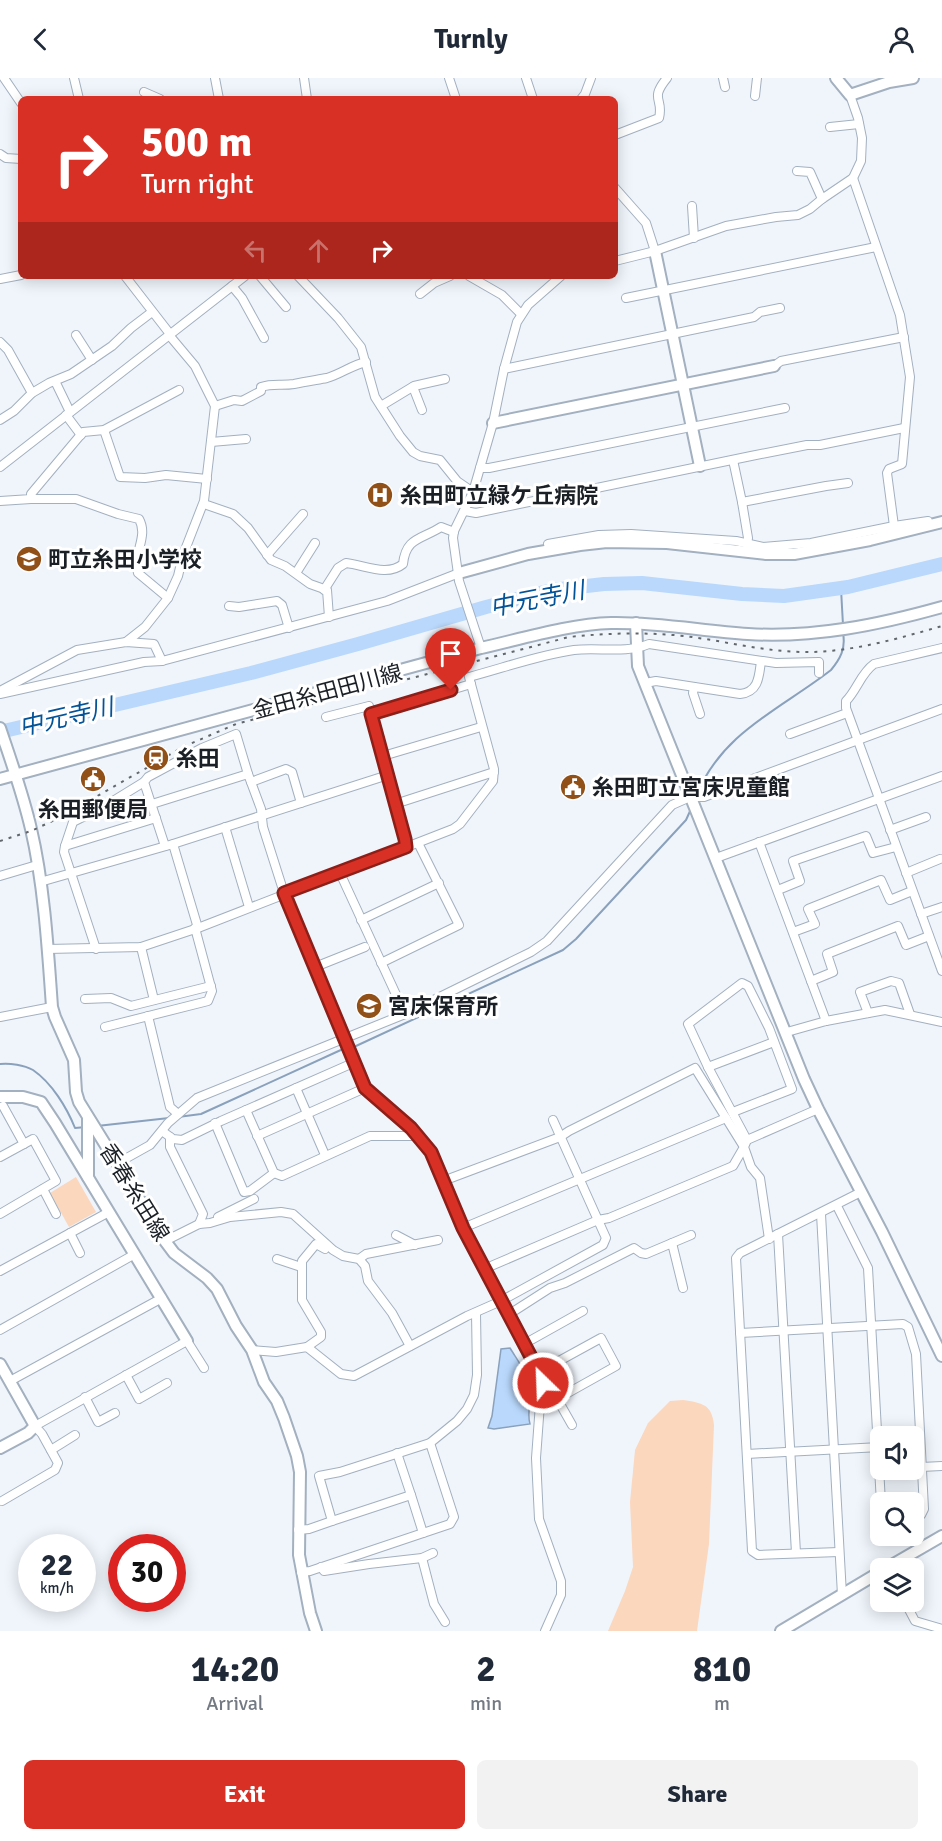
<!DOCTYPE html>
<html lang="en">
<head>
<meta charset="utf-8">
<style>
	body { margin:0; font-family:Signika,"Noto Sans JP",sans-serif; background:#f2f2f3; color:#1f2937; height:100vh; display:flex; flex-direction:column; font-size:22px; white-space:nowrap }
	* { box-sizing:border-box; margin:0 }
	p { font-size:20px; color:#747a83 }
	.icon { flex:none; width:33px; height:33px; fill:none; stroke:currentColor; stroke-width:2; stroke-linecap:round; stroke-linejoin:round }
	.map { position:relative; height:1553px; overflow:hidden }
	.details { display:flex; flex-direction:column; background:#fff; flex:1 }
	.details>* { flex:none }
	.guide { position:absolute; left:18px; top:18px; width:600px; height:183px; border-radius:9px; box-shadow:0 3px 15px #0003; background:#d93025; color:#fff; overflow:hidden }
	.tools { position:absolute; left:870px; top:1348px; display:grid; gap:12px }
	.tools a { display:grid; place-items:center; width:54px; height:54px; border-radius:9px; background:#fff; box-shadow:0 3px 15px #0003; font-size:30px }
	.speed { position:absolute; left:18px; top:1456px; display:flex; gap:12px; font-size:30px; font-weight:700; text-align:center }
	.speed>* { display:grid; place-content:center; width:78px; height:78px; border-radius:50%; background:#fff; box-shadow:0 3px 15px #0003; line-height:1 }
	.speed small { font-size:15px; font-weight:400 }
	.speed .limit { border:9px solid #d22; background:#fff; color:#111 }
	.pin { position:absolute; display:grid; place-items:center; width:51px; height:51px; color:#fff; margin:-62px -26px; border-radius:50% 50% 50% 0; rotate:-45deg; box-shadow:0 0 6px #0007 }
	.pin .icon { rotate:45deg }
	.me { position:absolute; width:66px; margin:-33px; rotate:336deg; stroke-linejoin:round; filter:drop-shadow(0 0 4px #0008) }
	.turn { display:flex; align-items:center; gap:21px; height:126px; padding:0 24px; font-size:27px }
	.turn .icon { width:78px; height:78px; stroke-width:2.5 }
	.turn b { display:block; font-size:42px; line-height:51px }
	.lanes { display:flex; align-items:center; height:57px; padding:0 24px; background:#0003; justify-content:center; gap:30px; direction:ltr }
	.lanes .off { opacity:.35 }
	.eta { display:flex; justify-content:space-evenly; align-items:center; height:102px; text-align:center }
	.eta b { font-size:36px; font-weight:700; line-height:42px }
	.button { display:flex; gap:12px; margin-top:auto; padding:12px 24px }
	.button a { flex:1; height:69px; border-radius:9px; background:#d93025; color:#fff; font-size:24px; font-weight:700; line-height:69px; text-align:center }
	.button a+a { background:#f2f2f3; color:#1f2937 }
	header { display:flex; justify-content:space-between; align-items:center; height:78px; padding:0 24px; background:#fff; font-size:27px; font-weight:700 }
	.map>svg:first-child { display:block }
	.green { fill:#fbd7be }
	.water { fill:#b9d8fc; stroke:#8aa1bc; stroke-width:1.5 }
	.lines { fill:none; stroke-linecap:round; stroke-linejoin:round }
	.stream { stroke:#8aa1bc; stroke-width:2 }
	.river { stroke:#b9d8fc; stroke-width:14 }
	.street-casing { stroke:#a3b0bf; stroke-width:10 }
	.secondary-casing { stroke:#a3b0bf; stroke-width:14 }
	.street { stroke:#fff; stroke-width:8 }
	.secondary { stroke:#fff; stroke-width:10 }
	.rail { stroke:#62676d; stroke-width:2; stroke-dasharray:3 6; stroke-linecap:butt }
	.route-casing { stroke:#8d1f18; stroke-width:15 }
	.route { stroke:#d93025; stroke-width:10 }
	.labels { text-anchor:middle; stroke-width:6; stroke-linejoin:round; paint-order:stroke }
	.poi-label { font-size:22px; font-weight:bold; fill:#1b2026; stroke:#fff; text-anchor:start }
	.street-label { font-size:22px; fill:#1b2026; stroke:#fff }
	.water-label { font-size:24px; font-style:italic; fill:#025397; stroke:#fff }
</style>
</head>
<body>
<header><svg class="icon" aria-label="back" viewBox="0 0 24 24"><path d="M15 5l-7 7 7 7"/></svg>Turnly<svg class="icon" aria-label="person" viewBox="0 0 24 24"><circle cx="12" cy="8" r="4"/><path d="M4 21q1-7 8-7t8 7"/></svg></header>
<div class="map">
<svg width="942" height="1553" viewBox="0 0 942 1553">
	<rect width="100%" height="100%" fill="#f0f5fc"/>
	<g class="green">
		<polygon points="76,1099 96,1134 69,1149 50,1115"/>
		<path d="M683 1322C702 1325 712 1326 714 1347L709 1466 697 1553H608L625 1513 633 1489 630 1424 635 1372 648 1345 670 1323Z"/>
	</g>
	<path class="water" d="M510 1270C519 1285 531 1299 531 1318 530 1328 527 1336 530 1346L494 1351 488 1350 492 1338 501 1271Z"/>
	<g class="lines">
		<g class="stream">
			<polyline points="841,511 843,547"/>
			<path d="M696 718C722 654 781 631 831 592 840 581 846 571 843 555"/>
			<path d="M0 986C10 985 24 987 33 992 52 1005 67 1030 75 1050L86 1049"/>
			<polyline points="178,1039 201,1036 343,971 356,968 563,872 576,861 686,742 691,731"/>
			<polyline points="97,1048 169,1040"/>
		</g>
		<polyline class="river" points="0,654 251,595 358,566 486,529 552,512 604,506 642,505 742,516 784,518 848,509 942,486"/>
		<g class="street-casing">
			<g id="street">
				<polyline points="4,0 21,25"/>
				<polyline points="74,0 79,21"/>
				<polyline points="215,0 219,21"/>
				<polyline points="304,0 307,21"/>
				<polyline points="449,0 456,21"/>
				<polyline points="526,0 533,21"/>
				<polyline points="723,0 725,9"/>
				<polyline points="144,14 160,21"/>
				<polyline points="755,18 757,0"/>
				<polyline points="581,21 585,16 591,0"/>
				<polyline points="830,49 859,46"/>
				<path d="M615 57 659 40C664 20 649 22 667 0"/>
				<polyline points="0,76 6,80 21,81"/>
				<polyline points="797,93 810,94 822,121"/>
				<polyline points="853,100 900,237 910,299 902,386 889,391 887,395 894,448"/>
				<polyline points="615,110 646,145 655,173"/>
				<polyline points="692,128 694,160"/>
				<polyline points="615,183 655,173 726,148 776,139 798,137 810,131 822,121 853,100 861,83 862,60 858,40 850,17"/>
				<polyline points="125,198 170,256"/>
				<polyline points="260,198 286,229"/>
				<polyline points="298,198 338,240 361,269 375,319 400,358 413,374 420,378 440,382 457,403 473,414"/>
				<polyline points="469,198 502,217 521,236"/>
				<polyline points="0,201 21,197"/>
				<polyline points="232,208 242,220 264,260"/>
				<polyline points="420,216 434,205 450,198"/>
				<polyline points="626,220 876,169"/>
				<polyline points="76,257 92,282"/>
				<polyline points="0,264 8,272 32,315"/>
				<polyline points="774,288 781,283 904,259"/>
				<polyline points="504,291 754,239 760,234 780,230"/>
				<polyline points="55,303 70,334"/>
				<polyline points="413,309 422,332"/>
				<path d="M215 328 234 322 242 323 261 313V309C273 305 282 308 294 306 304 304 316 302 327 300 341 296 352 287 366 284"/>
				<polyline points="381,328 414,308 445,301"/>
				<polyline points="66,337 81,357"/>
				<polyline points="0,342 14,333 32,315 49,305 71,296 112,268 131,250 152,234"/>
				<polyline points="104,352 120,399 145,400 166,397 207,401"/>
				<polyline points="211,364 246,361"/>
				<polyline points="733,382 742,424 826,408 848,405"/>
				<polyline points="0,389 245,198"/>
				<polyline points="480,390 489,390 785,330"/>
				<path d="M31 421H76L118 436 139 441C149 459 132 476 138 495L168 520"/>
				<polyline points="0,423 31,421 31,416 83,354 104,352 179,312"/>
				<polyline points="742,424 748,460 747,466"/>
				<polyline points="204,426 233,436 248,450 271,482 285,488 310,506 327,512 329,539"/>
				<polyline points="465,433 476,435 751,378 807,367 820,367 904,350"/>
				<polyline points="550,472 548,466 599,457 631,456 736,463 763,469 811,465 894,448 928,443"/>
				<polyline points="267,477 303,436"/>
				<polyline points="296,495 315,465"/>
				<path d="M324 512 338 490 346 485C365 487 387 499 403 486 406 459 421 462 441 449L454 454"/>
				<polyline points="229,528 239,529 277,523 282,527 289,550"/>
				<polyline points="126,564 145,549 168,520 178,498 183,477 204,423 215,328 195,288 169,257"/>
				<polyline points="481,570 459,503 453,460 454,453 473,414 493,345 504,291 517,244 528,227 561,198"/>
				<path d="M942 570 874 586C861 595 857 612 846 623V630L942 893"/>
				<path d="M645 605 656 603 740 616C759 614 759 598 761 583"/>
				<polyline points="694,609 693,615 700,636"/>
				<polyline points="0,613 77,572 126,564 154,566 162,583 387,523 459,495"/>
				<polyline points="0,616 144,584 162,583"/>
				<polyline points="326,639 369,628 371,636"/>
				<polyline points="790,656 847,635"/>
				<polyline points="383,678 481,649"/>
				<polyline points="251,704 286,691 292,694 301,725"/>
				<polyline points="152,726 248,696 261,731 263,749 284,815 365,1010 411,1050 431,1074 463,1150 542,1299 536,1380 539,1441 561,1503 561,1517 545,1553"/>
				<polyline points="395,726 494,694"/>
				<polyline points="225,749 249,829"/>
				<polyline points="890,752 926,739"/>
				<polyline points="759,764 826,943"/>
				<polyline points="173,766 198,850"/>
				<polyline points="65,768 73,744 105,728 144,704"/>
				<polyline points="165,768 144,704 148,699 202,670 236,656 248,696"/>
				<polyline points="406,769 405,761 371,636 471,606"/>
				<polyline points="716,780 942,698"/>
				<polyline points="340,795 405,936"/>
				<polyline points="906,795 940,781"/>
				<polyline points="0,798 37,787"/>
				<polyline points="40,804 173,766 388,697"/>
				<polyline points="778,812 800,803 793,783 866,758 873,775 896,769"/>
				<polyline points="921,836 942,829"/>
				<polyline points="361,842 439,805"/>
				<polyline points="793,854 815,846 808,831 881,802 890,822 912,813"/>
				<polyline points="141,869 154,922"/>
				<path d="M47 871 141 869 198 850 453 751 460 746 493 703 494 691 469 599C503 590 539 577 574 572 599 569 625 576 649 566L776 585 819 584V595"/>
				<polyline points="96,871 64,774 65,768 156,740"/>
				<polyline points="381,885 459,847 418,765"/>
				<polyline points="315,889 365,869"/>
				<polyline points="811,903 833,894 827,876 898,848 906,867 929,858"/>
				<polyline points="85,921 111,920 131,928 211,908"/>
				<polyline points="868,935 860,914 891,903 899,905 910,936"/>
				<polyline points="148,938 170,1029 178,1036"/>
				<polyline points="0,939 52,929"/>
				<polyline points="105,949 208,923 212,913 195,850"/>
				<polyline points="787,954 826,943 885,932 942,944"/>
				<polyline points="708,989 774,964"/>
				<polyline points="296,1010 325,1077"/>
				<polyline points="3,1028 24,1066"/>
				<polyline points="246,1032 274,1095 282,1098 370,1058 417,1058"/>
				<polyline points="733,1034 792,1011 769,950 748,908 742,905 688,946 708,989 747,1062"/>
				<polyline points="215,1045 244,1114 250,1113 274,1095"/>
				<polyline points="162,1053 173,1061 182,1062 221,1043 353,985"/>
				<polyline points="257,1058 365,1010"/>
				<polyline points="170,1059 170,1069 203,1136 199,1146"/>
				<polyline points="0,1079 33,1061 56,1103 0,1136"/>
				<polyline points="116,1086 150,1067 168,1045 197,1020 405,936 531,874 547,863 672,727 690,719 704,719 942,631"/>
				<polyline points="443,1103 560,1059 569,1053 695,990 744,1069 733,1088 609,1140 598,1142 484,1191"/>
				<polyline points="43,1111 56,1136"/>
				<polyline points="837,1128 868,1190 881,1425"/>
				<polyline points="821,1136 842,1517"/>
				<polyline points="218,1139 254,1121"/>
				<polyline points="463,1150 726,1040"/>
				<polyline points="70,1155 80,1175"/>
				<polyline points="778,1156 796,1475"/>
				<polyline points="396,1157 415,1167"/>
				<polyline points="769,1161 760,1100 751,1089 744,1069 747,1062 818,1031"/>
				<polyline points="165,1163 199,1146 210,1145 230,1139 281,1134 293,1136 333,1172 343,1178 359,1181 365,1188 368,1203 392,1235 410,1268"/>
				<polyline points="672,1165 691,1157"/>
				<polyline points="277,1181 301,1189"/>
				<polyline points="359,1181 366,1176 438,1162"/>
				<polyline points="0,1193 109,1134"/>
				<polyline points="508,1237 550,1210 565,1205 634,1170 641,1175 646,1176 672,1165 683,1210"/>
				<polyline points="0,1252 135,1176"/>
				<polyline points="740,1255 903,1246 908,1249 916,1276 924,1431 921,1437 914,1442"/>
				<polyline points="524,1266 583,1233"/>
				<polyline points="307,1269 321,1259 321,1254 302,1222 302,1183 316,1166 325,1171"/>
				<polyline points="252,1272 276,1274 307,1269 341,1296 354,1298 467,1238 501,1223 603,1167 606,1160 553,1042"/>
				<polyline points="539,1294 601,1260 616,1288 557,1321"/>
				<polyline points="126,1297 139,1321 167,1305"/>
				<polyline points="10,1303 162,1220"/>
				<polyline points="543,1305 551,1310 572,1347"/>
				<polyline points="85,1319 98,1344 115,1335"/>
				<polyline points="51,1372 75,1357"/>
				<polyline points="747,1376 880,1369"/>
				<polyline points="921,1389 942,1388"/>
				<polyline points="411,1417 423,1455"/>
				<polyline points="2,1423 55,1392 58,1385 42,1356 35,1348 187,1263 204,1290"/>
				<polyline points="332,1443 411,1417 397,1375"/>
				<polyline points="298,1452 309,1451 332,1443 319,1398 340,1394 430,1365 457,1343 467,1331 474,1317 477,1297 476,1235"/>
				<polyline points="886,1458 889,1458"/>
				<polyline points="839,1474 758,1477 752,1473 736,1180 740,1175 861,1114"/>
				<polyline points="422,1480 434,1526 445,1544"/>
				<polyline points="321,1489 324,1493 369,1486 422,1480 433,1475"/>
				<polyline points="301,1494 310,1493 450,1446 454,1439 430,1365"/>
				<polyline points="905,1524 915,1543 942,1551"/>
			</g>
		</g>
		<g class="secondary-casing">
			<g id="secondary">
				<polyline points="836,0 850,17 889,4 913,0"/>
				<polyline points="655,173 700,388"/>
				<polyline points="493,345 774,288"/>
				<polyline points="459,495 528,476 580,467 607,464 667,465 766,476 794,476 870,462 942,444"/>
				<polyline points="636,545 638,588 804,1001 818,1031 882,1154 942,1278"/>
				<path d="M0 650C11 683 23 716 31 751 44 806 48 872 52 929L55 939 74 982 76 1014 79 1024 165 1163 174 1175 207 1200 217 1211 236 1248 252 1272 264 1304 277 1323 284 1340 297 1378 300 1394 299 1477 310 1535 316 1553"/>
				<path d="M0 701 481 570C521 561 571 546 611 545 658 544 702 553 748 556 814 560 878 547 942 529"/>
				<polyline points="0,1019 23,1019 41,1024 55,1045 187,1263"/>
				<polyline points="88,1099 88,1040"/>
				<polyline points="0,1286 35,1348 28,1355 0,1370"/>
				<polyline points="885,1491 942,1458"/>
				<polyline points="781,1553 880,1494"/>
			</g>
		</g>
		<use href="#street" class="street"/>
		<use href="#secondary" class="secondary"/>
		<path class="rail" d="M0 763 31 753 59 740 183 669 236 646 569 559C608 555 645 554 684 558 726 563 769 575 811 574 856 573 900 560 942 548"/>
	</g>
	<g class="lines">
		<g class="route-casing">
			<polyline id="route" points="451,612 371,636 405,761 406,769 284,815 365,1010 411,1050 431,1074 463,1150 539,1294 543,1305"/>
		</g>
		<use href="#route" class="route"/>
	</g>
	<defs>
		<g id="hospital-disc" transform="scale(1.35)"><circle r="9.5" fill="#905018" stroke="#fff"/><path d="M-5-5h3v3.5h4V-5h3V5h-3V1.5h-4V5h-3Z" fill="#fff"/></g>
		<g id="school-disc" transform="scale(1.35)"><circle r="9.5" fill="#905018" stroke="#fff"/><path d="M0-5L7-2L0 1L-7-2ZM-4 1L0 2.5L4 1V4Q0 6-4 4Z" fill="#fff"/></g>
		<g id="station-disc" transform="scale(1.35)"><circle r="9.5" fill="#905018" stroke="#fff"/><path d="M-3-6H3Q5-6 5-4V2Q5 4 3 4L4.5 6H3L1.5 4h-3L-3 6H-4.5L-3 4Q-5 4-5 2V-4Q-5-6-3-6ZM-3.5-4v3h7v-3ZM-3.5 1v1.5H-2V1ZM2 1v1.5H3.5V1Z" fill="#fff"/></g>
		<g id="civic-disc" transform="scale(1.35)"><circle r="9.5" fill="#905018" stroke="#fff"/><path d="M-.6-6.5H3V-4.5H.6V-3L4-1V1h2V6H-6V1h2V-1L-.6-3ZM-1.2 2.5V6h2.4V2.5Z" fill="#fff"/></g>
	</defs>
	<g fill-rule="evenodd">
		<use href="#hospital-disc" x="380" y="417"/>
		<use href="#school-disc" x="29" y="481"/>
		<use href="#station-disc" x="156" y="680"/>
		<use href="#civic-disc" x="93" y="701"/>
		<use href="#civic-disc" x="573" y="709"/>
		<use href="#school-disc" x="369" y="928"/>
	</g>
	<g class="labels">
		<g class="poi-label">
			<text x="400" y="425">糸田町立緑ケ丘病院</text>
			<text x="48" y="489">町立糸田小学校</text>
			<text x="176" y="688">糸田</text>
			<text x="592" y="717">糸田町立宮床児童館</text>
			<text x="93" y="739" text-anchor="middle">糸田郵便局</text>
			<text x="388" y="936">宮床保育所</text>
		</g>
		<g class="street-label">
			<text transform="translate(327 613) rotate(-15)" y="8">金田糸田田川線</text>
			<text transform="translate(135 1114) rotate(58)" y="8">香春糸田線</text>
		</g>
		<g class="water-label">
			<text transform="translate(537 521) rotate(-11)" y="8">中元寺川</text>
			<text transform="translate(66 639) rotate(-13)" y="8">中元寺川</text>
		</g>
	</g>
</svg>
<div class="tools">
<a><svg class="icon" aria-label="sound" viewBox="0 0 24 24"><path d="M4 9h4l5-4v14l-5-4H4zM17 9q2 3 0 6"/></svg></a>
<a><svg class="icon" aria-label="search" viewBox="0 0 24 24"><circle cx="10" cy="10" r="6"/><path d="M15 15l6 6"/></svg></a>
<a><svg class="icon" aria-label="layers" viewBox="0 0 24 24"><path d="M12 4l9 5-9 5-9-5zM3 14l9 5 9-5"/></svg></a>
</div>
<div class="speed"><div>22<small>km/h</small></div><div class="limit">30</div></div>
<div class="pin" style="left:451px;top:612px;background:#d93025"><svg class="icon" aria-label="arrive" viewBox="0 0 24 24"><path d="M6 21V4h12l-3 4 3 4H6"/></svg></div>
<svg class="me" style="left:543px;top:1305px" viewBox="-20 -20 40 40"><circle r="17" fill="#d93025" stroke="#fff" stroke-width="3"/><path d="M0-11L8 9 0 5-8 9z" fill="#fff"/></svg>
<div class="guide">
<div class="turn"><svg class="icon" aria-label="right" viewBox="0 0 24 24"><path d="M7 20v-9h11M14 6l5 5-5 5"/></svg><div><b>500 m</b>Turn right</div></div>
<div class="lanes"><svg class="icon off" aria-label="left" viewBox="0 0 24 24"><path d="M17 20v-9H6M10 6l-5 5 5 5"/></svg><svg class="icon off" aria-label="ahead" viewBox="0 0 24 24"><path d="M12 20V5M6 11l6-6 6 6"/></svg><svg class="icon" aria-label="right" viewBox="0 0 24 24"><path d="M7 20v-9h11M14 6l5 5-5 5"/></svg></div>
</div>
</div>
<section class="details">
<div class="eta">
<div><b>14:20</b><p>Arrival</p></div>
<div><b>2</b><p>min</p></div>
<div><b>810</b><p>m</p></div>
</div>
<div class="button"><a>Exit</a><a>Share</a></div>
</section>
</body>
</html>
